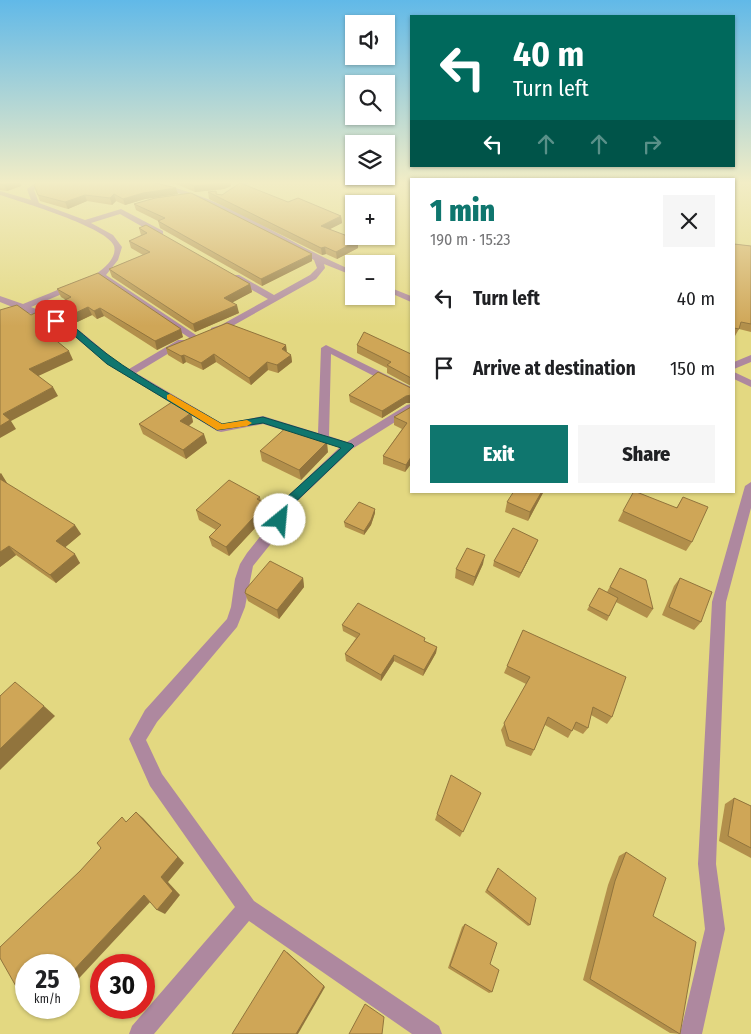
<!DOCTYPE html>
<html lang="en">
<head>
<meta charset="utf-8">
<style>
	body { margin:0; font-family:"Fira Sans Condensed",sans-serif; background:#f6f6f6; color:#202124; height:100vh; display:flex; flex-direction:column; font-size:19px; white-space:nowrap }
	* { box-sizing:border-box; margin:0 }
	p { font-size:16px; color:#757577 }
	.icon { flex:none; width:28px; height:28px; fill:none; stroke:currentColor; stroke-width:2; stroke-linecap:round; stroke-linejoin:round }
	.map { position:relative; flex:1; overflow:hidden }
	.drawer { position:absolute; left:410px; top:178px; width:325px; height:315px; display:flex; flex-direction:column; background:#fff; border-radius:0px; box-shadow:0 1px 4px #0004 }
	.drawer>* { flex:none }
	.top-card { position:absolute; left:410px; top:15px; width:325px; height:152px; border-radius:0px; box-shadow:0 1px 4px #0004; background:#00695c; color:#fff; overflow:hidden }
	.fabs { position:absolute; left:345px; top:15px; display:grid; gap:10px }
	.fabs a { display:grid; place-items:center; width:50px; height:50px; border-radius:0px; background:#fff; box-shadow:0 1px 4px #0004; font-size:25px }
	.speed { position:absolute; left:15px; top:954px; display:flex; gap:10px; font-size:25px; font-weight:700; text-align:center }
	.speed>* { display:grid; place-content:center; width:65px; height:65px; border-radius:50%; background:#fff; box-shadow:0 1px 4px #0004; line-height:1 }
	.speed small { font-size:12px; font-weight:400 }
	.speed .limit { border:8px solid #d22; background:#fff; color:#111 }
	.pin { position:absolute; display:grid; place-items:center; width:42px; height:42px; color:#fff; margin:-21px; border-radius:10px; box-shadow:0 2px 8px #0006 }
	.me { position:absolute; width:55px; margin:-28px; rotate:28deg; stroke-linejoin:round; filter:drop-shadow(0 0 4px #0008) }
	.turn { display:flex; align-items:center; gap:18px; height:105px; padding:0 20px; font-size:22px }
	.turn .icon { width:65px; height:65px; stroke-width:2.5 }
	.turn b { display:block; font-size:35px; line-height:42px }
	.lanes { display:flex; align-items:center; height:48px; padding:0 20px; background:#0003; justify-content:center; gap:25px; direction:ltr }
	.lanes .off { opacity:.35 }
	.round { display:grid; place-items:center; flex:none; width:52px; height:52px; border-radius:0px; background:#f6f6f6 }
	.overview { display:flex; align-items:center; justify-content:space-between; height:85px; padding:0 20px }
	h1 { font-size:30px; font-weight:800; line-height:38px; color:#0f766e }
	.primary-button { display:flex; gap:10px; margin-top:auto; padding:10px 20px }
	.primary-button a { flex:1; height:58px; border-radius:0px; background:#0f766e; color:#fff; font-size:20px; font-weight:800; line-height:58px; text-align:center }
	.primary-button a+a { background:#f6f6f6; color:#202124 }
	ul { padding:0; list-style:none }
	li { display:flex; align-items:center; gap:15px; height:70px; padding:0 20px }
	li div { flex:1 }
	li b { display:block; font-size:19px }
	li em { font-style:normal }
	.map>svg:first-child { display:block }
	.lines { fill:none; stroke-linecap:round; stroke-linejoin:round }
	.minor { fill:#ae889f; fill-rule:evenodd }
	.wall { fill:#b28f4b }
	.shaded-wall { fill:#91743d }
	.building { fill:#cfa657; stroke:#91743d }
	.route { fill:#0f766e; stroke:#0a4d48 }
	.slow { fill:#f59e0b }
</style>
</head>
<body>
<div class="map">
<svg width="751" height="1034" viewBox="0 0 751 1034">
	<rect width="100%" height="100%" fill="#e3d881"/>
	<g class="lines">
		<g class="minor">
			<path d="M38 181H45L34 190 39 203 85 220 121 209 163 231V235H157L120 214 91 223 113 235 122 247 118 260 106 275 199 337 197 339H191L100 278 31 307C46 313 63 319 77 329 95 342 110 358 129 369L178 340H184V344L136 373 223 424 263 416 318 433 321 348 326 345 411 387V394L407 393 331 354 329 436 347 442 407 405 411 404V412L352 449 286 512 283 526 277 536 253 566 245 607 237 627 157 722 146 740 162 774 254 901 439 1026 442 1034H412L249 921 154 1034H129L132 1026 235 907 150 786 129 739 145 710 227 619 231 607 235 579 240 564 247 553 270 524 276 507 340 447 263 424 221 432 217 431 107 364 69 332 43 318 23 311 0 320V314L15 308 0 302V296L23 304C40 297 58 290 76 282 84 279 94 277 100 271 107 266 117 256 114 246 109 228 19 201 0 195V191L31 200 27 189Z"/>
			<polygon points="245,181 253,181 230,193 225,192"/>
			<path d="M159 184C230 199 288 244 354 271V276L324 264 325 268 316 279 227 329 211 332V328L221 325 268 299 233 279V275H239L274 295 310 275 317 268 314 260C263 232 214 201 157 187V185Z"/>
			<polygon points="386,286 411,296 411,302 386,291"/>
			<polygon points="751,355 751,362 734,369 734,362"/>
			<polygon points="734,372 751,380 751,387 734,379"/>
			<polygon points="751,482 751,508 726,602 716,864 725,929 702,1034 680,1034 705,929 698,864 712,602 745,486"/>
		</g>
	</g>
	<g class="wall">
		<polygon points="0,181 20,181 21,186 7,191 0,190"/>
		<polygon points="151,181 230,181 231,186 224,189 195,192 176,184"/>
		<polygon points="34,185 178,194 145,199 125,205 116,201 112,205 87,201 68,209 40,201"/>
		<polygon points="216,191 217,194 288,202 341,216 342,223 330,229 358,248 337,259 326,254 322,255 209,199 208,192"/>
		<polygon points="134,204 312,254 312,261 262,286 160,228 158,221 136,210"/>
		<polygon points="139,228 250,284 252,292 232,302 239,313 195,332 112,277 109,269 143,255 131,248 129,241 141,235"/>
		<polygon points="734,244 751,246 751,332 739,329 735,336 734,336"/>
		<polygon points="57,289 183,337 157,350 104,316 97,319 92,315 73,324 55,315 51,307 66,300 61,297"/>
		<polygon points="357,345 411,354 411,386 387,373 387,368 357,353"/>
		<polygon points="166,348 287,353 291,355 292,362 278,373 268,370 251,385 216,362 203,370 186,362 183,364 168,355"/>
		<polygon points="349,395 406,403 382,418 350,402"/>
		<polygon points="411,407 411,464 405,472 383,464 383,456 402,429 394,425 394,417"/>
		<polygon points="191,413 193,422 189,426 207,443 186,459 143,434 139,424"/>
		<polygon points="260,451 328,452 301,480 262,461"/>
		<polygon points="0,473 7,483 6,483 81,534 65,547 80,563 56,583 16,555 0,567"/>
		<polygon points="544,491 528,521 505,512 507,502"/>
		<polygon points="260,497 261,501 266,504 268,514 229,556 212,546 209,537 216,530 199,520 196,510"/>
		<polygon points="683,497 692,542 686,551 618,521 623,511 677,507"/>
		<polygon points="375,513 371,525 364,535 345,527 344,522"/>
		<polygon points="538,540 536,545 519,578 493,566 494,561"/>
		<polygon points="483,564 473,586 455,578 456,569"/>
		<polygon points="620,568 653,609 647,618 616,602 607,621 587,610 599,588 607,592"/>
		<polygon points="303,578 304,587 279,619 248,601 245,593"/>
		<polygon points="680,578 701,622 694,630 662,615 674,586"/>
		<polygon points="342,625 425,641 437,647 436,653 423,676 394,661 381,681 346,661 345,654 356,638 343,631"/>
		<polygon points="523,630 612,717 607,724 591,715 588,728 583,734 573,729 568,738 545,725 534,750 531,756 506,746 501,730 526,684 504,673"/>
		<polygon points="481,793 460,837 435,820 437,814"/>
		<polygon points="734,798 751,806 751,858 719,841 725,804"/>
		<polygon points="626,852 653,916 680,1034 670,1033 583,980 608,885 619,856"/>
		<polygon points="498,868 530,925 528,926 485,892"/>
		<polygon points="465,924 490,964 492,992 489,993 448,968 462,927"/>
	</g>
	<g class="shaded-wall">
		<polygon points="14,181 20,181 21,186 7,191 4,185"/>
		<polygon points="227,181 230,181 231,186 224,189 195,192 194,186"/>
		<polygon points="176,188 178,194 145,199 125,205 123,199 143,193"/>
		<polygon points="114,194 116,201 112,205 110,198"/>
		<polygon points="85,195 87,201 68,209 65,202"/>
		<polygon points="341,216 342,223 322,233 321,226"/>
		<polygon points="358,240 358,248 337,259 336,252"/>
		<polygon points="325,247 326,254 322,255 321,248"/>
		<polygon points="312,254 312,261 262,286 261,279"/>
		<polygon points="250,284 252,292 226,306 224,298"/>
		<polygon points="237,305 239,313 195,332 193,324"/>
		<polygon points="88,307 92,315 73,324 69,316"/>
		<polygon points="100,308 104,316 97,319 94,311"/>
		<polygon points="57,321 61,330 57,332 60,338 52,342 47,333 50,325"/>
		<polygon points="181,329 183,337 157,350 155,341"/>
		<polygon points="286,345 287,352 282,349"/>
		<polygon points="69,351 73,360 34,378 29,369"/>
		<polygon points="214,354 216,362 203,370 201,363"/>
		<polygon points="184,355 186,362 183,364 181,356"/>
		<polygon points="291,355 292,362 278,373 277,365"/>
		<polygon points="267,362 268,370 251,385 249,378"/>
		<polygon points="53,387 58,396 11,421 16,429 0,438 0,426 3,414"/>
		<polygon points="411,395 411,403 406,403 382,418 382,411 406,396"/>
		<polygon points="191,413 193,422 183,430 180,421"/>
		<polygon points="204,434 207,443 186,459 183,450"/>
		<polygon points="327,442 328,452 301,480 299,470"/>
		<polygon points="411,457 411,464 405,472 406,465"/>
		<polygon points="1,473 7,483 2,486 0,483 0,474"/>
		<polygon points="542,491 544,491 528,521 530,512"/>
		<polygon points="266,504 268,514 229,556 226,547"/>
		<polygon points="375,509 375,513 371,525 364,535 364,531"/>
		<polygon points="75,525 81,534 62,550 56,541"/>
		<polygon points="538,540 536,545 519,578 521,573"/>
		<polygon points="9,546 16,555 0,567 0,552"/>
		<polygon points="75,554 80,563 56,583 50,575"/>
		<polygon points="485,555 483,564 473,586 475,577"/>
		<polygon points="303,578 304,587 279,619 277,610"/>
		<polygon points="437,647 436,653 423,676 424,670"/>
		<polygon points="394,655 394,661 381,681 381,675"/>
		<polygon points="44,706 55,716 0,770 0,749"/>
		<polygon points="136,812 143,818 184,863 168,882 180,895 165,914 157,910 161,877"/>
		<polygon points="144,895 152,900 69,989 69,975"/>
		<polygon points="287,952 325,987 298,1034 296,1034"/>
		<polygon points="38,1008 51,1008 45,1014 32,1014"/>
	</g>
	<g class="building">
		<polygon points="0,181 14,181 4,185 0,184"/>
		<polygon points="38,181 148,181 176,188 143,193 123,199 114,194 110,198 85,195 65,202 38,195 34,185"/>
		<polygon points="183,181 227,181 223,183 194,186"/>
		<polygon points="240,183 288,202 298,198 341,216 321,226 358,240 336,252 325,247 321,248 208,192 216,191 216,194 222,195"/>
		<polygon points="191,193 312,254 261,279 158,221 165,218 134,204 155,198"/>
		<polygon points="146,225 250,284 224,298 237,305 193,324 109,269 150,252 129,241 147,233 139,228"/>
		<polygon points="734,244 751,246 751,324 741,322 739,329 734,328"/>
		<polygon points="98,273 181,329 155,341 100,308 94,311 88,307 69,316 51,307 71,297 57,289"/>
		<polygon points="17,305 31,315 39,311 57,321 50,325 56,329 47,333 69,351 29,369 53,387 3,414 10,420 0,426 0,310"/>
		<polygon points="227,323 286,345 282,349 291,355 277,365 267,362 249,378 214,354 201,363 184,355 181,356 166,348"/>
		<polygon points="364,332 411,354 411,378 387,365 391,362 357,345"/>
		<polygon points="378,372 411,388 411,395 406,396 382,411 349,395"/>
		<polygon points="172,402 191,413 180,421 204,434 183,450 139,424"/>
		<polygon points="411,407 411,457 406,465 383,456 407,423 394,417"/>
		<polygon points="289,425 327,442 299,470 260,451"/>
		<polygon points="0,479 75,525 56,541 75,554 50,575 9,546 0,552"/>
		<polygon points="229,480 260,497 257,499 266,504 226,547 209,537 221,525 196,510"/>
		<polygon points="514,491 542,491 530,512 507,502"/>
		<polygon points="634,491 677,508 683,497 708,507 692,542 623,511"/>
		<polygon points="359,502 375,509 371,520 364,531 344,522"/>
		<polygon points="513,528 538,540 521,573 494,561"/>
		<polygon points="467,548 485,555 475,577 456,569"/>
		<polygon points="270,561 303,578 277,610 245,593 246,589"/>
		<polygon points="620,568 646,580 653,609 610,587"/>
		<polygon points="680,578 712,592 701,622 669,607"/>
		<polygon points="599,588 618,598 609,616 589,606"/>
		<polygon points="358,603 425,638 424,641 437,647 424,670 394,655 381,675 345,654 360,634 342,625"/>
		<polygon points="523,630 626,677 612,717 593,707 588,728 576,722 572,731 548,717 534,750 509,740 504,723 530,677 507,666"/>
		<polygon points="15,682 44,706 0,749 0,696"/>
		<polygon points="451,775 481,793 463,832 437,814"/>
		<polygon points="734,798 751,806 751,848 728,836"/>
		<polygon points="136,812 178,857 161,877 173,891 157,910 144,895 69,975 69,965 26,965 26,1004 0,958 0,947 80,871 101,848 97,843 122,817 126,822"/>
		<polygon points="626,852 666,878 653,916 696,942 680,1034 590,979 615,881"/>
		<polygon points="498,868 536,898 530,925 487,890"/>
		<polygon points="465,924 497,943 490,964 499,970 492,992 450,966"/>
		<polygon points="284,950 324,986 296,1034 232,1034"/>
		<polygon points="365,1004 384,1017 382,1034 349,1034"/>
		<polygon points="28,1008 38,1008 32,1014"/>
	</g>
	<linearGradient id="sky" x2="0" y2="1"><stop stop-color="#61b9e8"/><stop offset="0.56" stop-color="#f2edc6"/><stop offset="1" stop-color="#f2edc6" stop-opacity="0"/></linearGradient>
	<rect width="751" height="326" fill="url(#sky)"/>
	<path class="route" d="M53 319C67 318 82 334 92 342 131 375 178 398 222 424L263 417 352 444 354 446 286 511 284 524H276L274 520 276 507 341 448 263 423 217 430 107 364 69 331 53 323Z"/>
	<polygon class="slow" points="170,394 222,424 247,420 252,423 247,426 217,430 167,399 167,395"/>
</svg>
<div class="fabs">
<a><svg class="icon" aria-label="sound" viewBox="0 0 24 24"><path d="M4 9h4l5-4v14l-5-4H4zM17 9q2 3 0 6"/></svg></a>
<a><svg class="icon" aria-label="search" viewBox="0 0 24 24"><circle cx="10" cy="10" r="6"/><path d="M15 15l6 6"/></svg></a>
<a><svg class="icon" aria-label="layers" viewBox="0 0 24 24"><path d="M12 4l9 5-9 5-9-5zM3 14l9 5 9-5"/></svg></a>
<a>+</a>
<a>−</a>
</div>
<div class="speed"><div>25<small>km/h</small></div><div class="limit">30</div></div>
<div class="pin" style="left:56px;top:321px;background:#d93025"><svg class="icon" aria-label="arrive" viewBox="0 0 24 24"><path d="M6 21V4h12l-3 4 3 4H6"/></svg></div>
<svg class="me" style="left:280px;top:520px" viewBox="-20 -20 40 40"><circle r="19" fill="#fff"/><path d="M0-13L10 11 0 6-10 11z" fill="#0f766e"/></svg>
<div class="top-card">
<div class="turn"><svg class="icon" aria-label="left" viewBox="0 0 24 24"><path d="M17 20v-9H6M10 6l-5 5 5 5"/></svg><div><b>40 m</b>Turn left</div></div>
<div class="lanes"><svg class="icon" aria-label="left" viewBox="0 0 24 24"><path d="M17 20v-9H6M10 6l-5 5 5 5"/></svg><svg class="icon off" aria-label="ahead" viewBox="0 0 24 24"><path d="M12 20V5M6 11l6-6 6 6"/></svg><svg class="icon off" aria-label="ahead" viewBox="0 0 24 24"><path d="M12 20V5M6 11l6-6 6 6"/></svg><svg class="icon off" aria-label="right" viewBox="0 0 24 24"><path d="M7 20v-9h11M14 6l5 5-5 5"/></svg></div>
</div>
<section class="drawer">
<div class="overview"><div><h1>1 min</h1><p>190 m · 15:23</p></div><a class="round"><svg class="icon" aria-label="close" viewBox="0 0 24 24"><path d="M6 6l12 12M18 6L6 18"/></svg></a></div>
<ul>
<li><svg class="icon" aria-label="left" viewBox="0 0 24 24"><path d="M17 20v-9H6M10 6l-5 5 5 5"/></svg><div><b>Turn left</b></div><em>40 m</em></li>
<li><svg class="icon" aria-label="arrive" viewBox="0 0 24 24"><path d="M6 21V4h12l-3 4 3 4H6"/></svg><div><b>Arrive at destination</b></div><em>150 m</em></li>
</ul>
<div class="primary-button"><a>Exit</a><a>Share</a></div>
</section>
</div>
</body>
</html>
